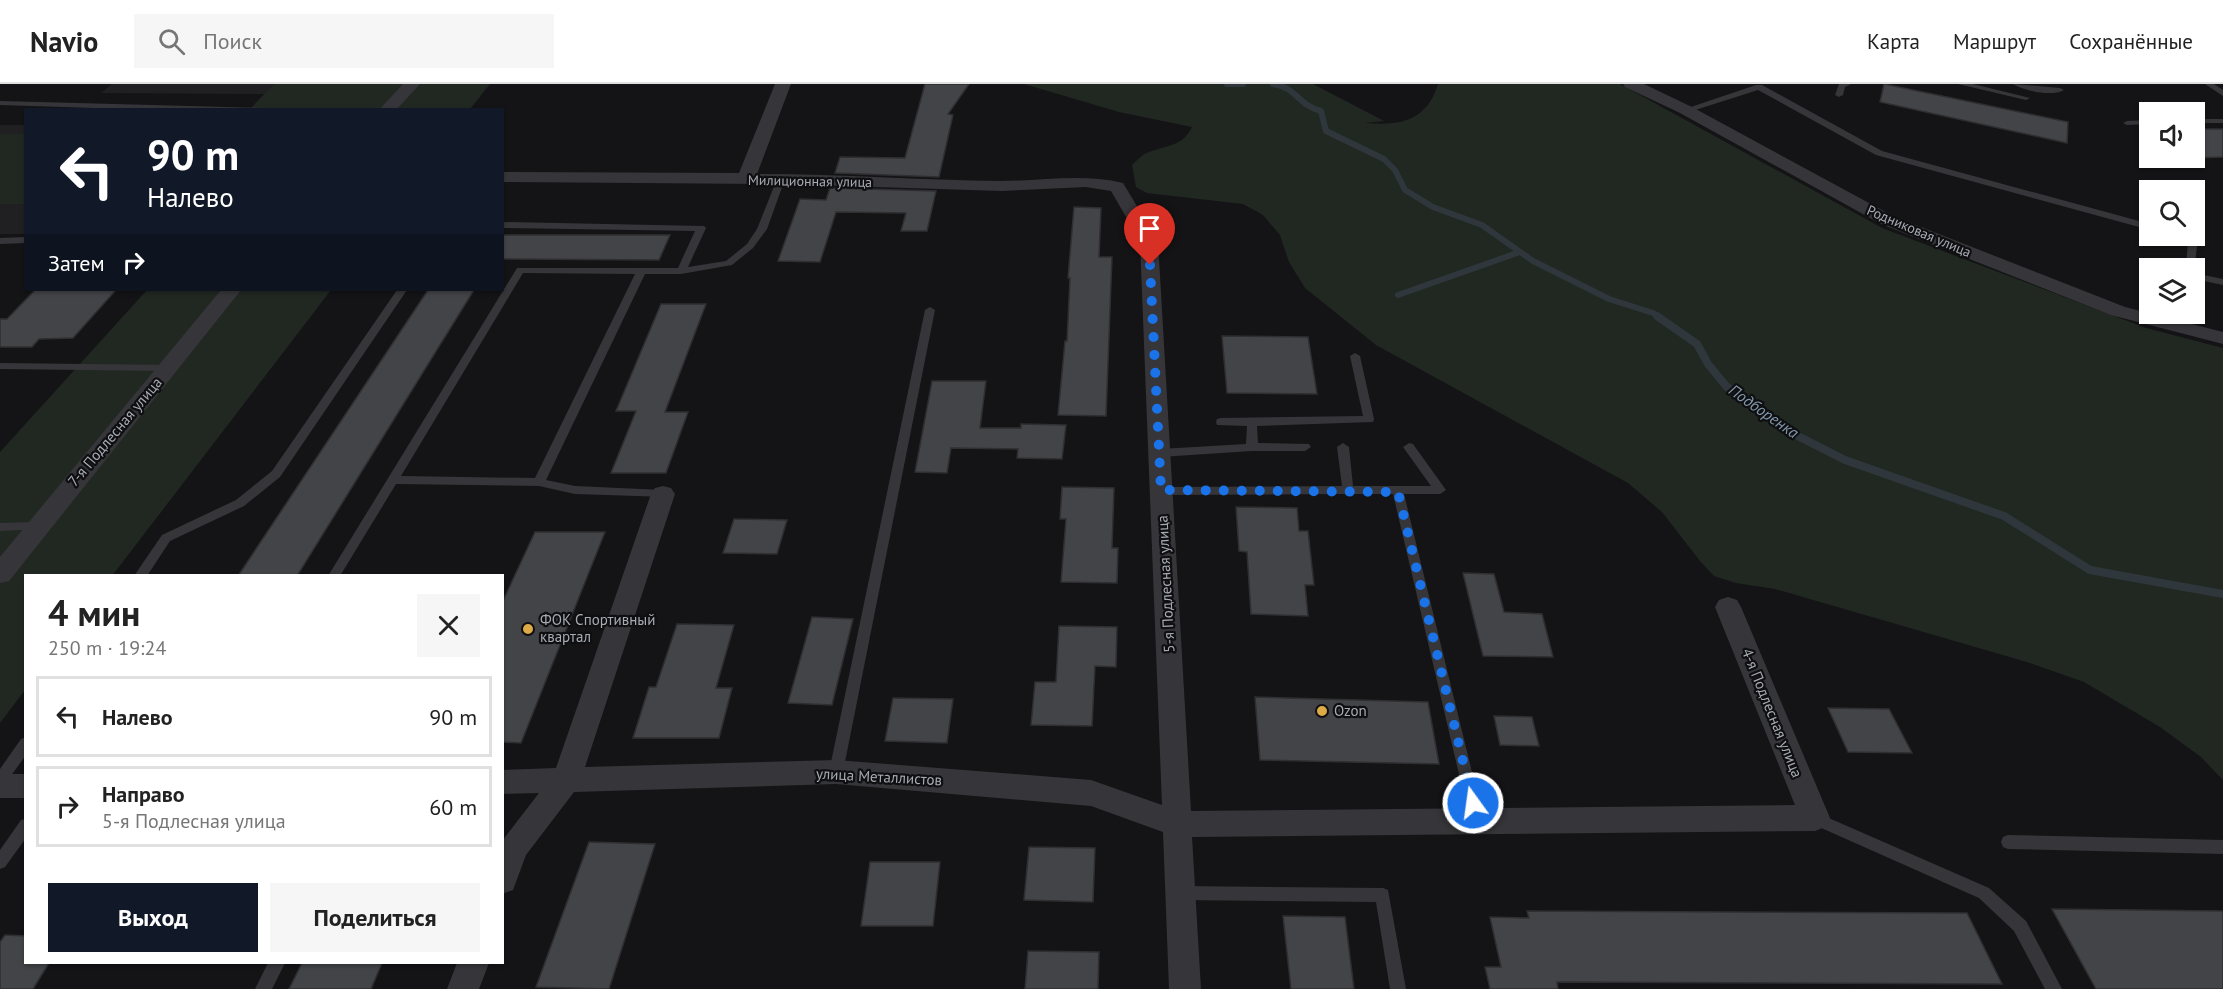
<!DOCTYPE html>
<html lang="ru">
<head>
<meta charset="utf-8">
<style>
	body { margin:0; font-family:"PT Sans",sans-serif; background:#f6f6f6; color:#222; height:100vh; display:flex; flex-direction:column; font-size:22px; white-space:nowrap }
	* { box-sizing:border-box; margin:0 }
	p { font-size:20px; color:#767676 }
	.icon { flex:none; width:33px; height:33px; fill:none; stroke:currentColor; stroke-width:2; stroke-linecap:round; stroke-linejoin:round }
	.map { position:relative; flex:1; overflow:hidden }
	.panel { position:absolute; left:24px; top:490px; width:480px; height:390px; display:flex; flex-direction:column; background:#fff; border-radius:0px; box-shadow:0 2px 4px #0004 }
	.panel>* { flex:none }
	.banner { position:absolute; left:24px; top:24px; width:480px; height:183px; border-radius:0px; box-shadow:0 2px 4px #0004; background:#111827; color:#fff; overflow:hidden }
	.controls { position:absolute; left:2139px; top:18px; display:grid; gap:12px }
	.controls a { display:grid; place-items:center; width:66px; height:66px; border-radius:0px; background:#fff; box-shadow:0 2px 4px #0004; font-size:30px }
	.pin { position:absolute; display:grid; place-items:center; width:51px; height:51px; color:#fff; margin:-62px -26px; border-radius:50% 50% 50% 0; rotate:-45deg; box-shadow:0 0 6px #0007 }
	.pin .icon { rotate:45deg }
	.me { position:absolute; width:66px; margin:-33px; rotate:346deg; stroke-linejoin:round; filter:drop-shadow(0 0 4px #0008) }
	.turn { display:flex; align-items:center; gap:21px; height:126px; padding:0 24px; font-size:27px }
	.turn .icon { width:78px; height:78px; stroke-width:2.5 }
	.turn b { display:block; font-size:42px; line-height:51px }
	.then { display:flex; align-items:center; height:57px; padding:0 24px; background:#0003; gap:12px; font-size:22px }
	.round { display:grid; place-items:center; flex:none; width:63px; height:63px; border-radius:0px; background:#f6f6f6 }
	.head { display:flex; align-items:center; justify-content:space-between; height:102px; padding:0 24px }
	h1 { font-size:36px; font-weight:700; line-height:45px }
	.cta { display:flex; gap:12px; margin-top:auto; padding:12px 24px }
	.cta a { flex:1; height:69px; border-radius:0px; background:#111827; color:#fff; font-size:24px; font-weight:700; line-height:69px; text-align:center }
	.cta a+a { background:#f6f6f6; color:#222 }
	ul { padding:0; list-style:none }
	li { display:flex; align-items:center; gap:18px; height:81px; margin:0 12px 9px; padding:0 12px; border:3px solid #e0e0e0; border-radius:0px }
	li div { flex:1 }
	li b { display:block; font-size:22px }
	li em { font-style:normal }
	header { display:flex; align-items:center; gap:36px; box-sizing:border-box; height:84px; padding:0 30px; background:#fff; border-bottom:2px solid #e0e0e0 }
	header strong { font-size:28px }
	nav { display:flex; gap:33px; margin-inline-start:auto; font-size:21px }
	.search { width:420px; height:54px; background:#f6f6f6; display:flex; align-items:center; gap:15px; box-sizing:border-box; padding:0 21px; border-radius:0px; color:#767676; font-size:22px }
	.map>svg:first-child { display:block }
	.built { fill:#202023 }
	.green { fill:#212822 }
	.lines { fill:none; stroke-linecap:round; stroke-linejoin:round }
	.stream-far1 { stroke:#2f373d; stroke-width:6 }
	.stream { stroke:#2f373d; stroke-width:8 }
	.building { fill:#434448; stroke:#2f2e31; stroke-width:1.5 }
	.lane { fill:#36363a; fill-rule:evenodd }
	.street { fill:#36363a; fill-rule:evenodd }
	.route { stroke:#1a73e8; stroke-width:10; stroke-dasharray:0 18 }
	.poi-dot { fill:#dcab46; stroke:#0f0f11; stroke-width:2 }
	.labels { text-anchor:middle; stroke-width:4.5; stroke-linejoin:round; paint-order:stroke }
	.far-street-label { font-size:14px; fill:#a8abb4; stroke:#0f0f11 }
	.street-label { font-size:15px; fill:#a8abb4; stroke:#0f0f11 }
	.poi-label { font-size:15px; fill:#a8abb4; stroke:#0f0f11; text-anchor:start }
	.water-label { font-size:16px; font-style:italic; fill:#8298ab; stroke:#0f0f11 }
</style>
</head>
<body>
<header>
<strong>Navio</strong>
<div class="search"><svg class="icon" aria-label="search" viewBox="0 0 24 24"><circle cx="10" cy="10" r="6"/><path d="M15 15l6 6"/></svg>Поиск</div>
<nav><a>Карта</a><a>Маршрут</a><a>Сохранённые</a></nav>
</header>
<div class="map">
<svg width="2223" height="905" viewBox="0 0 2223 905">
	<rect width="100%" height="100%" fill="#141416"/>
	<g class="built">
		<polygon points="112,0 274,0 265,10 101,9"/>
		<rect x="0" y="41" width="25" height="109"/>
	</g>
	<g class="green">
		<polygon points="274,0 490,0 470,25 249,26"/>
		<path d="M1024 0H1313L1384 37 1365 39C1400 42 1427 37 1438 0H1620L1882 144 2146 244 2223 264V696L2201 673 2160 643 2084 598 2027 578 1775 505 1736 499 1714 492 1700 477 1662 428 1628 399 1376 261 1305 204 1289 178 1280 151 1263 131 1243 120 1147 109 1136 103 1132 81C1135 78 1139 74 1143 71 1161 61 1182 65 1192 43L1119 28Z"/>
		<rect x="0" y="50" width="25" height="70"/>
		<polygon points="147,206 331,206 112,492 26,492 25,606 0,639 0,368"/>
	</g>
	<g class="lines">
		<g class="stream-far1">
			<polyline points="1227,0 1243,0"/>
			<path d="M1273 0C1298 4 1296 20 1321 27L1326 47 1384 75 1395 86 1405 106 1433 123 1482 141 1533 177 1609 215 1653 229 1660 233"/>
			<polyline points="1398,211 1520,168"/>
		</g>
		<polyline class="stream" points="1657,232 1697,260 1708,280 1726,302 1782,344 1845,376 2004,432 2090,486 2223,510"/>
	</g>
	<g class="building">
		<polygon points="925,0 969,0 948,30 953,31 939,93 835,89 840,73 905,74"/>
		<polygon points="1884,0 2068,38 2067,59 1880,18"/>
		<polygon points="2194,45 2223,45 2223,73 2194,74"/>
		<polygon points="830,104 936,107 927,147 901,147 906,129 836,128 820,178 778,177 800,115 826,116"/>
		<polygon points="1074,123 1101,124 1099,173 1112,173 1106,332 1058,331 1065,257 1067,257 1070,194 1068,194"/>
		<polygon points="502,151 670,151 659,176 502,175"/>
		<polygon points="35,206 116,206 73,254 39,255 32,263 0,263 0,235 7,235"/>
		<polygon points="428,206 474,206 297,492 238,492"/>
		<polygon points="661,220 706,220 665,328 688,328 666,389 611,389 636,327 616,327"/>
		<polygon points="1222,252 1308,253 1317,310 1227,309"/>
		<polygon points="932,297 986,297 980,344 1021,344 1021,340 1066,341 1062,375 1017,374 1018,365 951,364 947,389 915,388"/>
		<polygon points="1062,403 1114,404 1112,464 1118,464 1117,499 1061,498 1066,435 1060,435"/>
		<polygon points="1236,423 1297,424 1299,447 1308,447 1314,501 1305,501 1308,532 1251,530 1247,468 1239,467"/>
		<polygon points="734,435 787,436 777,470 723,469"/>
		<polygon points="535,448 605,448 521,659 502,658 502,519"/>
		<polygon points="1463,489 1494,490 1504,528 1542,530 1553,573 1483,572"/>
		<polygon points="812,533 853,535 832,621 788,619"/>
		<polygon points="677,540 734,541 716,604 732,604 719,654 633,654 649,603 656,603"/>
		<polygon points="1059,542 1117,543 1116,583 1095,582 1092,642 1031,641 1035,598 1056,598"/>
		<polygon points="1255,613 1428,618 1439,680 1260,676"/>
		<polygon points="893,614 953,615 947,659 885,657"/>
		<polygon points="1828,624 1889,625 1912,669 1848,668"/>
		<polygon points="1494,632 1532,633 1539,662 1500,661"/>
		<polygon points="589,758 655,760 609,905 536,903"/>
		<polygon points="1029,763 1095,764 1093,818 1024,816"/>
		<polygon points="870,778 940,778 933,842 861,842"/>
		<polygon points="2052,825 2223,827 2223,905 2096,905"/>
		<polygon points="1527,827 1967,829 2002,900 1557,898 1558,905 1490,905 1485,883 1501,883 1490,833 1529,834"/>
		<polygon points="1283,832 1345,833 1354,905 1291,905"/>
		<polygon points="5,851 26,852 26,879 49,879 33,905 0,905 0,858"/>
		<polygon points="1028,867 1099,868 1098,905 1025,905"/>
		<polygon points="302,879 382,879 371,905 289,905"/>
	</g>
	<g class="lines">
		<g class="lane">
			<polygon points="1839,0 1851,0 1845,3 1843,11 1839,13 1835,11"/>
			<polygon points="1958,0 1973,0 2030,14 2026,16"/>
			<path d="M2013 0 2060 4 2064 6C2052 13 2025 7 2013 0Z"/>
			<polygon points="2205,0 2214,0 2223,6 2223,12"/>
			<polygon points="1756,1 1762,1 1882,67 2150,140 2150,146 1876,71 1758,6 1689,28 1682,26"/>
			<polygon points="0,17 265,24 269,26 155,26 0,21"/>
			<rect x="2194" y="35" width="29" height="4"/>
			<polygon points="2150,36 2150,40 2127,41 2123,39 2127,37"/>
			<path d="M781 92 785 95 767 145 753 164 732 181 681 190H645L546 396 575 402 663 406 669 410 667 413 575 410 539 402 396 400 340 492H328L517 184H678L695 147 502 144V138L704 142 706 144 688 183 726 177 747 160 757 145 777 95ZM523 189 635 190 535 394 401 392Z"/>
			<polygon points="2177,152 2190,152 2198,155 2194,186 2186,184 2188,157 2178,154"/>
			<polygon points="26,153 26,159 0,160 0,154"/>
			<polygon points="2194,189 2223,195 2223,201 2194,195"/>
			<polygon points="397,206 407,206 280,393 244,422 170,457 147,492 134,492 162,451 236,416 272,387"/>
			<polygon points="930,223 935,226 843,688 841,692 836,694 831,692 829,688 925,226"/>
			<polygon points="1355,269 1360,272 1374,335 1373,338 1257,342 1258,359 1309,360 1311,363 1305,367 1252,367 1160,373 1154,369 1160,365 1246,360 1247,342 1217,341 1216,338 1217,335 1221,334 1363,332 1350,272"/>
			<polygon points="0,279 168,281 173,284 168,287 0,285"/>
			<polygon points="1343,359 1349,363 1353,402 1431,402 1403,363 1409,359 1413,360 1446,406 1440,410 1404,410 1484,737 1482,742 1477,744 1472,742 1470,737 1393,410 1352,410 1348,412 1344,410 1161,411 1155,407 1161,403 1342,402 1337,363"/>
			<polygon points="37,438 43,442 41,445 0,447 0,439"/>
			<polygon points="26,653 26,671 5,700 0,702 0,685 21,655"/>
			<polygon points="1815,728 1989,804 2026,837 2062,905 2045,905 2014,847 1979,814 1810,739 1808,734 1810,729"/>
			<polygon points="26,735 26,754 5,783 0,785 0,766 21,736"/>
			<polygon points="2008,751 2223,756 2223,770 2008,765 2003,763 2001,758 2003,753"/>
			<polygon points="1181,802 1383,804 1388,806 1406,905 1390,905 1376,818 1181,816 1176,814 1173,809 1176,804"/>
			<polygon points="268,879 285,879 272,905 255,905"/>
		</g>
		<g class="street">
			<polygon points="403,0 420,0 396,26 379,26"/>
			<path d="M775 0H791L757 90C838 90 919 96 1000 97 1042 97 1082 89 1123 99L1158 157 1191 727 1795 721 1715 523 1719 516 1728 513 1737 516 1741 523 1830 734 1825 743 1815 747 1192 753 1201 905H1169L1163 748 1091 722 836 700 574 708 526 771 513 806 502 810V757L539 709 502 710V686L556 684 651 410 655 404 663 402 671 404 675 410 585 683 836 676 1091 696 1162 721 1140 157 1111 107 1086 103 1002 107 781 100 502 98V88L739 89Z"/>
			<polygon points="1623,0 1644,0 1692,23 1893,132 2125,223 2223,248 2223,260 2111,231 1881,140 1680,29 1625,3"/>
			<polygon points="221,206 241,206 9,497 0,499 0,473"/>
			<rect x="0" y="690" width="26" height="24"/>
			<polygon points="457,879 489,879 479,905 447,905"/>
		</g>
	</g>
	<g class="lines">
		<polyline class="route" points="1150,181 1161,406 1398,408 1473,719"/>
	</g>
	<g class="poi-dot">
		<circle cx="528" cy="545" r="6"/>
		<circle cx="1322" cy="627" r="6"/>
	</g>
	<g class="labels">
		<g class="far-street-label">
			<text transform="translate(810 97) rotate(1)" y="5">Милиционная улица</text>
			<text transform="translate(1919 147) rotate(23)" y="5">Родниковая улица</text>
		</g>
		<g class="street-label">
			<text transform="translate(115 348) rotate(-50)" y="5">7-я Подлесная улица</text>
			<text transform="translate(1166 500) rotate(-93)" y="5">5-я Подлесная улица</text>
			<text transform="translate(1772 629) rotate(68)" y="5">4-я Подлесная улица</text>
			<text transform="translate(879 693) rotate(3)" y="5">улица Металлистов</text>
		</g>
		<g class="poi-label">
			<text x="540" y="541">ФОК Спортивный<tspan x="540" dy="17">квартал</tspan></text>
			<text x="1334" y="632">Ozon</text>
		</g>
		<g class="water-label">
			<text transform="translate(1764 327) rotate(35)" y="6">Подборенка</text>
		</g>
	</g>
</svg>
<div class="controls">
<a><svg class="icon" aria-label="sound" viewBox="0 0 24 24"><path d="M4 9h4l5-4v14l-5-4H4zM17 9q2 3 0 6"/></svg></a>
<a><svg class="icon" aria-label="search" viewBox="0 0 24 24"><circle cx="10" cy="10" r="6"/><path d="M15 15l6 6"/></svg></a>
<a><svg class="icon" aria-label="layers" viewBox="0 0 24 24"><path d="M12 4l9 5-9 5-9-5zM3 14l9 5 9-5"/></svg></a>
</div>
<div class="pin" style="left:1150px;top:181px;background:#d93025"><svg class="icon" aria-label="arrive" viewBox="0 0 24 24"><path d="M6 21V4h12l-3 4 3 4H6"/></svg></div>
<svg class="me" style="left:1473px;top:719px" viewBox="-20 -20 40 40"><circle r="17" fill="#1a73e8" stroke="#fff" stroke-width="3"/><path d="M0-11L8 9 0 5-8 9z" fill="#fff"/></svg>
<div class="banner">
<div class="turn"><svg class="icon" aria-label="left" viewBox="0 0 24 24"><path d="M17 20v-9H6M10 6l-5 5 5 5"/></svg><div><b>90 m</b>Налево</div></div>
<div class="then">Затем<svg class="icon" aria-label="right" viewBox="0 0 24 24"><path d="M7 20v-9h11M14 6l5 5-5 5"/></svg></div>
</div>
<section class="panel">
<div class="head"><div><h1>4 мин</h1><p>250 m · 19:24</p></div><a class="round"><svg class="icon" aria-label="close" viewBox="0 0 24 24"><path d="M6 6l12 12M18 6L6 18"/></svg></a></div>
<ul>
<li><svg class="icon" aria-label="left" viewBox="0 0 24 24"><path d="M17 20v-9H6M10 6l-5 5 5 5"/></svg><div><b>Налево</b></div><em>90 m</em></li>
<li><svg class="icon" aria-label="right" viewBox="0 0 24 24"><path d="M7 20v-9h11M14 6l5 5-5 5"/></svg><div><b>Направо</b><p>5-я Подлесная улица</p></div><em>60 m</em></li>
</ul>
<div class="cta"><a>Выход</a><a>Поделиться</a></div>
</section>
</div>
</body>
</html>
